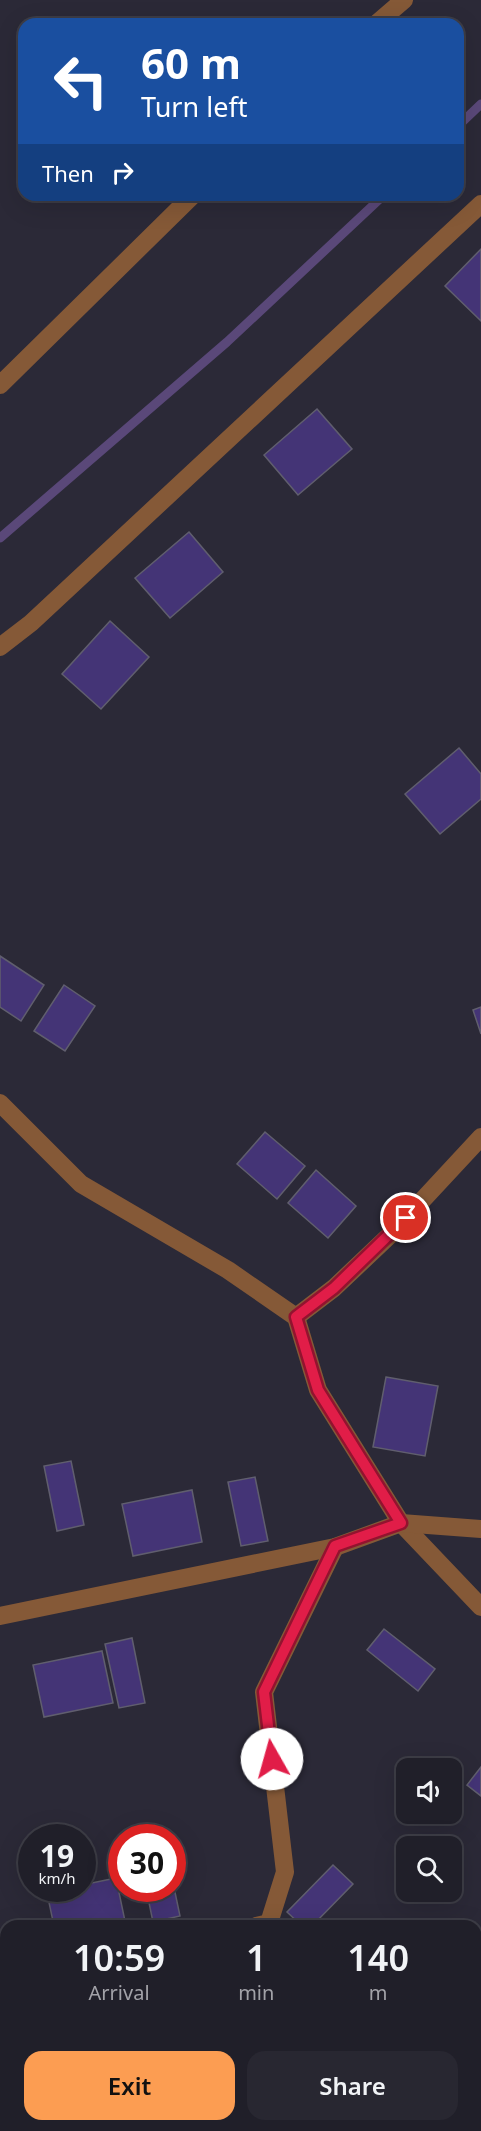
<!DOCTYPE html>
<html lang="en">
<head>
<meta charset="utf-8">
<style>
	body { margin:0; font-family:"Noto Sans",sans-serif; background:#282731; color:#f1f3f6; height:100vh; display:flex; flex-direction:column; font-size:22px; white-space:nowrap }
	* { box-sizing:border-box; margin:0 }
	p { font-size:20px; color:#a2a2a8 }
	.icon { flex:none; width:33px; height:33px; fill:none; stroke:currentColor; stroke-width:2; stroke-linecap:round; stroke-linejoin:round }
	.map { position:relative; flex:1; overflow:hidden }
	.panel { position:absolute; left:0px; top:1920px; width:482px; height:212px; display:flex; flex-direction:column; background:#201f29; border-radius:18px 18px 0 0; box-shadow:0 6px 24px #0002,0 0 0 2px #3d3d46 }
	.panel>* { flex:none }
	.hud { position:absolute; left:18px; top:18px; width:446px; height:183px; border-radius:18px; box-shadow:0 6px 24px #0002,0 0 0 2px #3d3d46; background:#1a4fa0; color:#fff; overflow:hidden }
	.fabs { position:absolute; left:396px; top:1758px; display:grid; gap:12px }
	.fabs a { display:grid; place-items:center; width:66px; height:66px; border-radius:12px; background:#201f29; box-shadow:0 6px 24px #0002,0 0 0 2px #3d3d46; font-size:30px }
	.speed { position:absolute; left:18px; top:1824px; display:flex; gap:12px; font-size:30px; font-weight:700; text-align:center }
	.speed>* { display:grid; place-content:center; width:78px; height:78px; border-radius:50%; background:#201f29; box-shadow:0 6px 24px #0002,0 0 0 2px #3d3d46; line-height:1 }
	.speed small { font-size:15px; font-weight:400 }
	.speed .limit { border:9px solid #d22; background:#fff; color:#111 }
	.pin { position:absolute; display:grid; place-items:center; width:51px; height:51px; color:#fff; margin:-26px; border:3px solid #fff; border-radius:50%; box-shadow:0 2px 6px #0007 }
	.me { position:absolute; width:66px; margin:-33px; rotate:353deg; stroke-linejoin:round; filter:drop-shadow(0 0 4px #0008) }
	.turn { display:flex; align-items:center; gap:21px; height:126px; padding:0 24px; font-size:27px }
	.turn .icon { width:78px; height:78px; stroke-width:2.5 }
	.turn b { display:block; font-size:42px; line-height:51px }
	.then { display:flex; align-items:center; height:57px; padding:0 24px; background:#0003; gap:12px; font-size:22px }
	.eta { display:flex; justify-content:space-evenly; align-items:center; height:102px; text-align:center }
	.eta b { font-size:36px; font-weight:600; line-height:42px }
	.button { display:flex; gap:12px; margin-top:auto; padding:12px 24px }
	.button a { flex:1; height:69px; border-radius:18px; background:#fc9d52; color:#111; font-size:24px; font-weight:600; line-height:69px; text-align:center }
	.button a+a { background:#282731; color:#f1f3f6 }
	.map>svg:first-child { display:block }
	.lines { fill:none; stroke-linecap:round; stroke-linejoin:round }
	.stream { stroke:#5a4879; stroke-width:9 }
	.building { fill:#443476; stroke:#605e6e; stroke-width:1.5 }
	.minor { stroke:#855937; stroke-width:18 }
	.route-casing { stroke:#92132f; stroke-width:15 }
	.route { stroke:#e11d48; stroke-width:10 }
</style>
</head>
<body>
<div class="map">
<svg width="481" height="2131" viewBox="0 0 481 2131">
	<rect width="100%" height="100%" fill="#2b2937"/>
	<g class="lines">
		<g class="stream">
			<polyline points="458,126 481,104"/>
			<polyline points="0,538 227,342 384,195"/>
		</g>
	</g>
	<g class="building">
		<polygon points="481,249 481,321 445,286"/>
		<polygon points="317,409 352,449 298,495 264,455"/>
		<polygon points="189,532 223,572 170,618 135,578"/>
		<polygon points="110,621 149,657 101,709 62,674"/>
		<polygon points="459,748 481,774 481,799 440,834 405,794"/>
		<polygon points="0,956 44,985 21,1021 0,1007"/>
		<polygon points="64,985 95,1006 65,1051 34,1031"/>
		<polygon points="481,1007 481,1034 473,1010"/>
		<polygon points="265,1132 305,1166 277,1199 237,1164"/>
		<polygon points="316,1170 356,1206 328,1238 288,1203"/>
		<polygon points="386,1377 438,1386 425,1456 373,1447"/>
		<polygon points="71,1461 84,1525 57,1531 44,1466"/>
		<polygon points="255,1477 268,1541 241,1546 228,1482"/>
		<polygon points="192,1490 202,1542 133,1556 122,1504"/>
		<polygon points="384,1629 435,1669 418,1691 367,1650"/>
		<polygon points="132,1638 145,1703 119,1708 105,1644"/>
		<polygon points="102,1651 113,1703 44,1717 33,1665"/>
		<polygon points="481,1767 481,1796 467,1785"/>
		<polygon points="333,1865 353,1884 312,1926 302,1926 287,1912"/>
		<polygon points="116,1878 126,1926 54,1926 47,1893 82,1888 82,1885"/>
		<polygon points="172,1878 180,1916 153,1922 146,1888 172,1888"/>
		<polygon points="104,2126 143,2126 148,2131 109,2131"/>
		<polygon points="280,2126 304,2126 299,2131 286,2131"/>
	</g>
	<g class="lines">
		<g class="minor">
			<polyline points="376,24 404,0"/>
			<polyline points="0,385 193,195"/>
			<polyline points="0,647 31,623 481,204"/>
			<polyline points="0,1103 81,1184 228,1270 296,1317 318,1390 401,1523 481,1607"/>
			<polyline points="296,1317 334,1288 391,1234 481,1137"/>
			<polyline points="0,1616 335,1547 401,1523 481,1529"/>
			<polyline points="256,1926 269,1923 285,1872 264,1692 335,1547"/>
			<polyline points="0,1981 6,1980"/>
			<polyline points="419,2126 425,2131"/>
		</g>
	</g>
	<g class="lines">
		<g class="route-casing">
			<polyline id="route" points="272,1759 264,1692 335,1546 401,1523 318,1390 296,1317 334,1288 406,1218"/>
		</g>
		<use href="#route" class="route"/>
	</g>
</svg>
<div class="fabs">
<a><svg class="icon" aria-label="sound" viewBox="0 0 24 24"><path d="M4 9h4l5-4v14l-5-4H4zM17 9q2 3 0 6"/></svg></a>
<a><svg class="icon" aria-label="search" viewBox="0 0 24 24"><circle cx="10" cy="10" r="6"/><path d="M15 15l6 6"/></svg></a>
</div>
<div class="speed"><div>19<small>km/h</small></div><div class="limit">30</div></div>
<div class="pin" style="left:406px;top:1218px;background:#d93025"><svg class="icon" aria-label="arrive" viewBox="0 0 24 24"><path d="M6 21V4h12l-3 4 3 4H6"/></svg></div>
<svg class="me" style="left:272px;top:1759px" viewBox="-20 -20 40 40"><circle r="19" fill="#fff"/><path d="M0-13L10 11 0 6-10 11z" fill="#e11d48"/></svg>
<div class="hud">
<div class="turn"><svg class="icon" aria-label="left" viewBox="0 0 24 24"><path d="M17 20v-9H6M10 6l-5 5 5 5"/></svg><div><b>60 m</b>Turn left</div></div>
<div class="then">Then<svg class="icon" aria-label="right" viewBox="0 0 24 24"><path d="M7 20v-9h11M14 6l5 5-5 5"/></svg></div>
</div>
<section class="panel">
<div class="eta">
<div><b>10:59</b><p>Arrival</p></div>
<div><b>1</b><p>min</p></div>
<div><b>140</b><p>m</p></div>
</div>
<div class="button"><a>Exit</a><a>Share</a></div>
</section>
</div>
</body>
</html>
